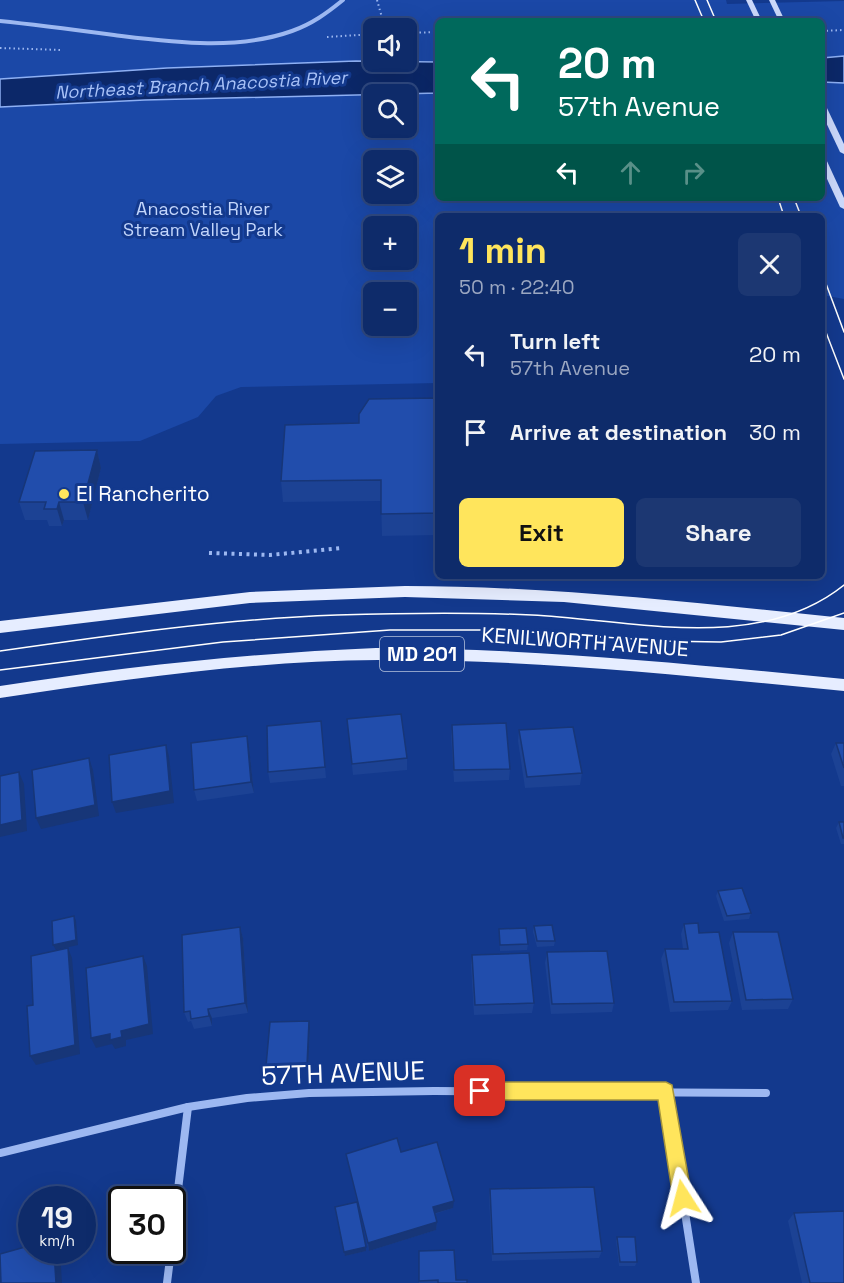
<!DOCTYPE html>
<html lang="en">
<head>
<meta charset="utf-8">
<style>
	body { margin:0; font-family:"Space Grotesk",sans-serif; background:#1c3772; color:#f1f3f6; height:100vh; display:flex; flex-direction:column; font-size:22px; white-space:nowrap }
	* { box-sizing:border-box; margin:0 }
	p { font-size:20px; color:#9ba7c1 }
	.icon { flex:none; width:33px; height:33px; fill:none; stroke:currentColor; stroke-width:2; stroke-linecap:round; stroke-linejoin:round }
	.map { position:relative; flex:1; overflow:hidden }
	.panel { position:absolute; left:435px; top:213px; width:390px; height:366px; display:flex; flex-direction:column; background:#0e2b6a; border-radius:9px; box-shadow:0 6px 24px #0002,0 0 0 2px #2e477e }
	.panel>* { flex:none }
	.guide { position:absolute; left:435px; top:18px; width:390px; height:183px; border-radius:9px; box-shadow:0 6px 24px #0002,0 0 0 2px #2e477e; background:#00695c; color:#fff; overflow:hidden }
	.tools { position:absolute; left:363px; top:18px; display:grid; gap:12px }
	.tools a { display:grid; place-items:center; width:54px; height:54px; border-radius:9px; background:#0e2b6a; box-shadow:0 6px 24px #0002,0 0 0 2px #2e477e; font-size:30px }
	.speed { position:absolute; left:18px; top:1186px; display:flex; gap:12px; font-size:30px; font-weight:700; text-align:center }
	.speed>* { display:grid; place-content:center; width:78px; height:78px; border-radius:50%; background:#0e2b6a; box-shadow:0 6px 24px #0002,0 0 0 2px #2e477e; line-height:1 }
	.speed small { font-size:15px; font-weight:400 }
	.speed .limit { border:3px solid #111; border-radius:9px; background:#fff; color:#111 }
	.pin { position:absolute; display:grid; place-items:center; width:51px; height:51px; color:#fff; margin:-26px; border-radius:12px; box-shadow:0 3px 9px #0006 }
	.me { position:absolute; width:66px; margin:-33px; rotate:351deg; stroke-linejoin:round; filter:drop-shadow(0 0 4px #0008) }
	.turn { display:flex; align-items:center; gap:21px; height:126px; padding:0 24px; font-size:27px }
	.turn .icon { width:78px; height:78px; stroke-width:2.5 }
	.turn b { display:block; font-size:42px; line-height:51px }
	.lanes { display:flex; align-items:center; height:57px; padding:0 24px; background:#0003; justify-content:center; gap:30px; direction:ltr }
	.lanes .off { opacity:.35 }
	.round { display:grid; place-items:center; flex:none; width:63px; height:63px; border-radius:9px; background:#1c3772 }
	.head { display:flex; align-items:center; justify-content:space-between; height:102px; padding:0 24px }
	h1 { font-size:36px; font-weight:700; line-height:45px; color:#ffe55c }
	.button { display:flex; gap:12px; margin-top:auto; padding:12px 24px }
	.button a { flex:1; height:69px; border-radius:9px; background:#ffe55c; color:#111; font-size:24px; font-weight:700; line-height:69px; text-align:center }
	.button a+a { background:#1c3772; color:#f1f3f6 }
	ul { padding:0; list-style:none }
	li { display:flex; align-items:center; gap:18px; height:78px; padding:0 24px }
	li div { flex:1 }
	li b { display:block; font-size:22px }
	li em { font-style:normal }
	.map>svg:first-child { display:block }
	.green { fill:#1b48a7; fill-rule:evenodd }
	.water { fill:#0c2869; stroke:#8eb0f4; stroke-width:1.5 }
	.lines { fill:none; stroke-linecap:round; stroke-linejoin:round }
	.path-far1 { stroke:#9db8f1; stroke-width:2; stroke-dasharray:1.5 3; stroke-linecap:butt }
	.path { stroke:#9db8f1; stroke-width:4; stroke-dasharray:3 4.5; stroke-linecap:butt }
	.street-far1 { stroke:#9db8f1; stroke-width:4 }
	.street { stroke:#9db8f1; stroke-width:8 }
	.secondary { fill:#cbd9fb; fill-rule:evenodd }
	.primary { fill:#e6edff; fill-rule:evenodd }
	.tram { stroke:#fff; stroke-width:1.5 }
	.wall { fill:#1c4294 }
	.shaded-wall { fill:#173678 }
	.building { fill:#214dac; stroke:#173678; stroke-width:1.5 }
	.route { fill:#ffe55c; stroke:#a6953c; stroke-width:1.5 }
	.poi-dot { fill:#ffe55c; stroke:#13398d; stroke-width:2 }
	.labels { text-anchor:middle; stroke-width:6; stroke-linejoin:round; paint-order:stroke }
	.far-water-label { font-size:18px; font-style:italic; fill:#a8c2f8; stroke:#13398d }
	.far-park-label { font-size:18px; fill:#c3d6fc; stroke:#13398d }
	.shield { fill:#13398d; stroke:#b8c4dd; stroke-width:1.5 }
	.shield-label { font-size:20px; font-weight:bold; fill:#fff }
	.poi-label { font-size:21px; fill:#fff; stroke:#13398d; text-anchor:start }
	.street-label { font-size:21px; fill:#fff; stroke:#13398d }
	.near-street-label { font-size:26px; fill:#fff; stroke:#13398d }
</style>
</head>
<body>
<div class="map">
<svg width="844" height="1283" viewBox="0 0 844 1283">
	<rect width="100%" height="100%" fill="#13398d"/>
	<path class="green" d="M0 0H726L727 4 844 1V299L822 295V216H438V383L241 387 216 396 198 417 140 441 0 444ZM438 21H822V198H438ZM374 28H406V62H374ZM374 94H406V128H374ZM374 160H406V194H374ZM374 226H406V260H374ZM374 292H406V326H374Z"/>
	<g class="water">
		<polygon points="844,56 844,83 822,82 822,58"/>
		<polygon points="356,61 438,62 438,93 145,100 0,107 0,79 167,68"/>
	</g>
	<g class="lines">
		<g class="path-far1">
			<polyline points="377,0 385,28"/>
			<polyline points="822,31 844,30"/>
			<polyline points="406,33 438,32"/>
			<polyline points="327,37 374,34"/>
			<polyline points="0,48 62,50"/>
		</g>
		<polyline class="path" points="209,553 270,555 342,548"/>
		<path class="street-far1" d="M0 21C38 25 76 30 114 35 172 42 236 51 292 31 312 24 327 13 343 0"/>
		<g class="street">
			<polyline points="666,1091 696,1283"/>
			<polyline points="0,1153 188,1107 247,1098 309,1093 434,1091 766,1093"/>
			<polyline points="172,1239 188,1107"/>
			<polyline points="167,1283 171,1251"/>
		</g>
		<g class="secondary">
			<polygon points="746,0 752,0 762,21 756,21"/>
			<polygon points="769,0 775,0 785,21 779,21"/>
			<polygon points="822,104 826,106 844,144 844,154 840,152 822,114"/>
			<polygon points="822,157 826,159 844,198 844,209 840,207 822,168"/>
		</g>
		<g class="primary">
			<path d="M405 586C552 586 698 603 844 618V630L564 602 405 597 250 603 0 633V621L250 592Z"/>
			<path d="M376 648C533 648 688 664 844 679V691C689 676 534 659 378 660 252 661 125 679 0 698V686C125 667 249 653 376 648Z"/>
		</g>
		<g class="tram">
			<polyline points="695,0 704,21"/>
			<polyline points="707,0 716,21"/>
			<polyline points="778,198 784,216"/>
			<polyline points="794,198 801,216"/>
			<polyline points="822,273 844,332"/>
			<polyline points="822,322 844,379"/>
			<path d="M0 651C112 635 224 619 337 615 402 613 467 612 532 615 633 620 758 654 844 585"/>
			<polyline points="0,670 223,642 390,630 502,630 661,641 721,642 781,635 844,613"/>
		</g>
	</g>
	<g class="wall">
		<polygon points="438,398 438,535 382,536 381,501 283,502 281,481 359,423"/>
		<polygon points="97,450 101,468 88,520 64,520 62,526 49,526 47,520 25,520 19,502"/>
		<polygon points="347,719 407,758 407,770 353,775"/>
		<polygon points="321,721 326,778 270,783 268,772"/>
		<polygon points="452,725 510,769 509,780 454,782 451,736"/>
		<polygon points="519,730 582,773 580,785 525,788 518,741"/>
		<polygon points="836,743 844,743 844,786 841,786 831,754"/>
		<polygon points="249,747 254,793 197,801 194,790"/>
		<polygon points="839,822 844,822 844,844 841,844 836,828"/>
		<polygon points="718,891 751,913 749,919 724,921 716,896"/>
		<polygon points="684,924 699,933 732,1001 728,1010 670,1012 661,959 665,949 683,949 681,934"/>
		<polygon points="534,926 555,941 554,946 537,947 533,932"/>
		<polygon points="240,927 243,938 248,1013 212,1018 212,1026 194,1029 191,1021 188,1022 184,1012"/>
		<polygon points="499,929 528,944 527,950 500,951"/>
		<polygon points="733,932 793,999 788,1009 742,1010 729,943"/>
		<polygon points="547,952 614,1003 612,1012 551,1014 545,963"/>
		<polygon points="472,955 534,1003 532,1013 474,1015 471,965"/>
		<polygon points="309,1021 310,1026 308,1070 268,1070 266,1066"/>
		<polygon points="401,1152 453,1208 435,1214 437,1222 436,1230 369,1251 359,1209 366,1251 345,1256 335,1207 357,1202 346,1154"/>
		<polygon points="490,1189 602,1251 599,1258 492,1261 489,1197"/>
		<polygon points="794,1213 844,1283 802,1283 788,1221"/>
		<polygon points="617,1237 637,1262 635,1266 619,1266 616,1241"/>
		<polygon points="419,1251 456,1280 467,1283 419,1283"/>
	</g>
	<g class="shaded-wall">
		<polygon points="97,450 101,468 88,520 83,502"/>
		<polygon points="59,502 64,520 62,526 57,509"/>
		<polygon points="247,736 249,747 254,793 251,782"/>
		<polygon points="166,745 169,756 174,803 116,813 112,802"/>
		<polygon points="89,758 93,770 99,816 41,829 36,818"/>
		<polygon points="19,772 24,784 27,831 0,837 0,825"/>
		<polygon points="74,916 76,921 78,945 56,950 53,945"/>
		<polygon points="240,927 243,938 248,1013 245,1003"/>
		<polygon points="68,948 72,958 80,1054 36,1065 30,1056"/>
		<polygon points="143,956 147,966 153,1034 126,1040 126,1046 115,1049 112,1044 96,1048 91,1038 121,1031"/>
		<polygon points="208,1009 212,1018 212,1026 209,1016"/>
		<polygon points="309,1021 310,1026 308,1070 307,1065"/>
		<polygon points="454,1201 453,1208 433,1214 433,1207"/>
		<polygon points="437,1222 436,1230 369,1251 368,1243"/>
		<polygon points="366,1247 366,1251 345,1256 344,1252"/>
		<polygon points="54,1251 60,1251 62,1283 56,1283"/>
	</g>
	<g class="building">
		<polygon points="438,398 438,513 381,514 381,480 281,481 285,425 359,423 359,414 369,399"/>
		<polygon points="97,450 83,502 59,502 57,509 44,509 46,502 19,502 35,451"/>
		<polygon points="401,714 407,758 352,764 347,719"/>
		<polygon points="321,721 325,767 268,772 267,726"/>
		<polygon points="506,723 510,769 454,770 452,725"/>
		<polygon points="573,727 582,773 527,777 519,730"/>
		<polygon points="247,736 251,782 194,790 191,743"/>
		<polygon points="836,743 844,743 844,768"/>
		<polygon points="166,745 170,791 112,802 109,755"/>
		<polygon points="89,758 95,805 36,818 32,770"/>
		<polygon points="19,772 22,820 0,825 0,776"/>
		<polygon points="839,822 844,822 844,838 843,838"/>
		<polygon points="742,888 751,913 727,916 718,891"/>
		<polygon points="74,916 76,940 53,945 52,921"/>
		<polygon points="698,923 699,933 719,932 732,1001 674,1002 665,949 688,949 684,924"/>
		<polygon points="552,925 555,941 537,941 534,926"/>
		<polygon points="240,927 245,1003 208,1009 209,1016 191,1019 190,1011 184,1012 182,935"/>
		<polygon points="526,928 528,944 500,945 499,929"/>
		<polygon points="733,932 778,932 793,999 746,1000"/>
		<polygon points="68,948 75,1045 30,1056 27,1006 33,1005 31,956"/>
		<polygon points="607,951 614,1003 552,1004 547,952"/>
		<polygon points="529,953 534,1003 475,1005 472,955"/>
		<polygon points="143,956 149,1024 121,1031 122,1037 110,1040 110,1034 91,1038 86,968"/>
		<polygon points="309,1021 307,1065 266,1066 270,1022"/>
		<polygon points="397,1138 401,1152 437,1142 454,1201 433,1207 437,1222 368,1243 346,1154"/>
		<polygon points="594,1187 602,1251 493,1254 490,1189"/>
		<polygon points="357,1202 366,1247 344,1252 335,1207"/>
		<polygon points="844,1211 844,1283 810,1283 794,1213"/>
		<polygon points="617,1237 635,1237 637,1262 620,1262"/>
		<polygon points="32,1245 32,1251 54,1251 56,1283 1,1283 0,1254"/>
		<polygon points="454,1250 456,1280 467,1280 467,1283 438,1283 438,1280 419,1281 419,1251"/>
	</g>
	<polygon class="route" points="480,1082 666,1082 672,1085 692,1198 690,1204 683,1207 676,1204 673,1198 658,1100 480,1100 474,1097 471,1091 474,1085"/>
	<circle class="poi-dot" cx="64" cy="494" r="6"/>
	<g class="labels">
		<g class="far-water-label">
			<text transform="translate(201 85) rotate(-3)" y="6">Northeast Branch Anacostia River</text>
		</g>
		<g class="far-park-label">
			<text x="203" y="215">Anacostia River<tspan x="203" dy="21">Stream Valley Park</tspan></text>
		</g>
		<rect class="shield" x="380" y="637" width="84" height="34" rx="4.5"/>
		<g class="shield-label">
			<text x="422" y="661">MD 201</text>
		</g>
		<g class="poi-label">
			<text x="76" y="501">El Rancherito</text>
		</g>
		<g class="street-label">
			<text transform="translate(585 642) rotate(4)" y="7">KENILWORTH AVENUE</text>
		</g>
		<g class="near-street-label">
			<text transform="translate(343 1073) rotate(-2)" y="9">57TH AVENUE</text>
		</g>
	</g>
</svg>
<div class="tools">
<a><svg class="icon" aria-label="sound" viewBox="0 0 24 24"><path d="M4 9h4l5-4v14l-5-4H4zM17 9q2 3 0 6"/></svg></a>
<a><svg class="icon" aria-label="search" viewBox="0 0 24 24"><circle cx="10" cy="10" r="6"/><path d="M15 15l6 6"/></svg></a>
<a><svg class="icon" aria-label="layers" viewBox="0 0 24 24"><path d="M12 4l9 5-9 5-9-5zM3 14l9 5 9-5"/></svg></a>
<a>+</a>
<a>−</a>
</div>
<div class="speed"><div>19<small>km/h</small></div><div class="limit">30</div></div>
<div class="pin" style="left:480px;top:1091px;background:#d93025"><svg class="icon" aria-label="arrive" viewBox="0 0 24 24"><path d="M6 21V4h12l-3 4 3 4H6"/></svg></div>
<svg class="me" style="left:683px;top:1198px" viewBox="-20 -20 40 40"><path d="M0-17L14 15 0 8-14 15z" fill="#ffe55c" stroke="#fff" stroke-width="4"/></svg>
<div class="guide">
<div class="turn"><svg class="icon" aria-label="left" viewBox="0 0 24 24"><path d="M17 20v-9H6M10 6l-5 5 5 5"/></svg><div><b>20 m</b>57th Avenue</div></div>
<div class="lanes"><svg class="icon" aria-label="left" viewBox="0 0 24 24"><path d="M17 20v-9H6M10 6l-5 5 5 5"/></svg><svg class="icon off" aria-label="ahead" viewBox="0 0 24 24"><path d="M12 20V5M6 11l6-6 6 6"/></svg><svg class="icon off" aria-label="right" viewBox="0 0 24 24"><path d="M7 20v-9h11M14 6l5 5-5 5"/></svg></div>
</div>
<section class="panel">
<div class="head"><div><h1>1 min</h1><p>50 m · 22:40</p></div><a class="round"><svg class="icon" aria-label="close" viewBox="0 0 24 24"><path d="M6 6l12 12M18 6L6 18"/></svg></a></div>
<ul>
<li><svg class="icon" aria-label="left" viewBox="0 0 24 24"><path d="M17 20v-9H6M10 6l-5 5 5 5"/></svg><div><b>Turn left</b><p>57th Avenue</p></div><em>20 m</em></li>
<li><svg class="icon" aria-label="arrive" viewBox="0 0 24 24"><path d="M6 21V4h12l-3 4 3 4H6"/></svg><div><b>Arrive at destination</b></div><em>30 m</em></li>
</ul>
<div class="button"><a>Exit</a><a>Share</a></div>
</section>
</div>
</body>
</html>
